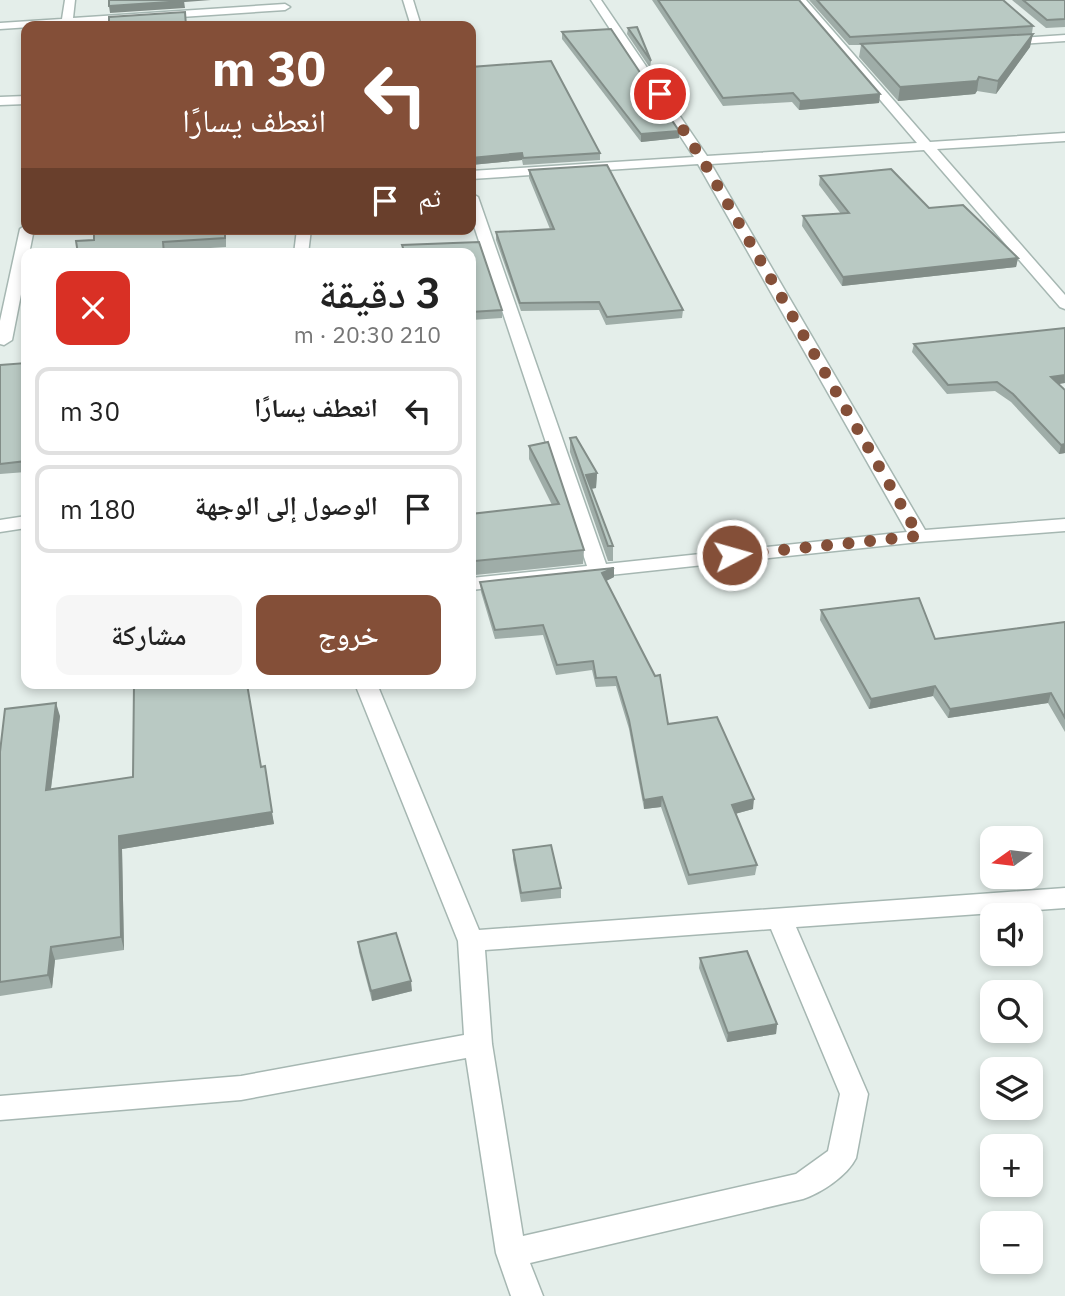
<!DOCTYPE html>
<html lang="ar">
<head>
<meta charset="utf-8">
<style>
	body { margin:0; font-family:"IBM Plex Sans","Noto Naskh Arabic",sans-serif; background:#f6f6f6; color:#222; direction:rtl; height:100vh; display:flex; flex-direction:column; font-size:26px; white-space:nowrap }
	* { box-sizing:border-box; margin:0 }
	p { font-size:23px; color:#767676 }
	.icon { flex:none; width:38px; height:38px; fill:none; stroke:currentColor; stroke-width:2; stroke-linecap:round; stroke-linejoin:round }
	.map { position:relative; flex:1; overflow:hidden; direction:ltr }
	.side { position:absolute; left:21px; top:248px; width:455px; height:441px; display:flex; flex-direction:column; background:#fff; border-radius:14px; box-shadow:0 4px 10px #0003; direction:rtl }
	.side>* { flex:none }
	.guide { position:absolute; left:21px; top:21px; width:455px; height:214px; border-radius:14px; box-shadow:0 4px 10px #0003; direction:rtl; background:#844f38; color:#fff; overflow:hidden }
	.needle { width:46px; rotate:256deg }
	.fabs { position:absolute; left:980px; top:826px; display:grid; gap:14px }
	.fabs a { display:grid; place-items:center; width:63px; height:63px; border-radius:14px; background:#fff; box-shadow:0 4px 10px #0003; font-size:35px }
	.pin { position:absolute; display:grid; place-items:center; width:60px; height:60px; color:#fff; margin:-30px; border:4px solid #fff; border-radius:50%; box-shadow:0 2px 7px #0007 }
	.me { position:absolute; width:77px; margin:-38px; rotate:84deg; stroke-linejoin:round; filter:drop-shadow(0 0 5px #0008) }
	.turn { display:flex; align-items:center; gap:24px; height:147px; padding:0 35px; font-size:32px }
	.turn .icon { width:91px; height:91px; stroke-width:2.5 }
	.turn b { display:block; font-size:49px; line-height:60px }
	.then { display:flex; align-items:center; height:66px; padding:0 35px; background:#0003; gap:14px; font-size:26px }
	.round { display:grid; place-items:center; flex:none; width:74px; height:74px; border-radius:14px; background:#f6f6f6 }
	.head { display:flex; align-items:center; justify-content:space-between; height:119px; padding:0 35px }
	h1 { font-size:42px; font-weight:600; line-height:52px }
	.primary-button { display:flex; gap:14px; margin-top:auto; padding:14px 35px }
	.primary-button a { flex:1; height:80px; border-radius:14px; background:#844f38; color:#fff; font-size:28px; font-weight:600; line-height:80px; text-align:center }
	.primary-button a+a { background:#f6f6f6; color:#222 }
	ul { padding:0; list-style:none }
	li { display:flex; align-items:center; gap:21px; height:88px; margin:0 14px 10px; padding:0 21px; border:4px solid #e0e0e0; border-radius:14px }
	li div { flex:1 }
	li b { display:block; font-size:26px }
	li em { font-style:normal }
	.map>svg:first-child { display:block }
	.lines { fill:none; stroke-linecap:round; stroke-linejoin:round }
	.minor-casing { stroke:#a6b7b2; stroke-width:3 }
	.minor { fill:#fff; fill-rule:evenodd }
	.wall { fill:#9fada8 }
	.shaded-wall { fill:#828d88 }
	.building { fill:#b9c9c3; stroke:#828d88; stroke-width:2 }
	.route { stroke:#844f38; stroke-width:12; stroke-dasharray:0 21.6 }
</style>
</head>
<body>
<div class="map">
<svg width="1065" height="1296" viewBox="0 0 1065 1296">
	<rect width="100%" height="100%" fill="#e4eeea"/>
	<g class="lines">
		<g class="minor-casing">
			<g id="minor">
				<polygon points="65,0 75,0 73,18 285,4 290,7 285,10 0,29 0,23 62,19"/>
				<polygon points="403,0 413,0 421,26 411,26"/>
				<polygon points="591,0 601,0 707,156 917,143 795,0 806,0 930,142 1065,133 1065,141 937,149 1065,295 1065,309 1060,307 924,150 711,164 925,530 1065,519 1065,531 919,542 471,590 471,578 587,566 471,217 471,193 478,197 606,564 907,532 698,164 471,179 471,171 694,157"/>
				<polygon points="1065,35 1065,41 1003,45 997,42 1003,39"/>
				<polygon points="26,96 26,104 0,105 0,97"/>
				<polygon points="26,225 26,229 34,229 29,254 26,254 26,269 12,340 4,345 0,344 0,321 20,229"/>
				<polygon points="297,229 311,229 308,254 294,254"/>
				<polygon points="26,516 26,528 0,532 0,520"/>
				<path d="M355 684H377L479 930 1065 888V908L796 927 868 1094 856 1158C847 1176 821 1193 803 1199L530 1263 543 1296H511L496 1253 466 1058 241 1100 0 1120V1096L241 1076 464 1035 458 941ZM771 929 840 1094 828 1151 796 1174 523 1236 492 1044 485 950Z"/>
			</g>
		</g>
		<use href="#minor" class="minor"/>
	</g>
	<g class="wall">
		<polygon points="652,0 799,0 880,94 879,103 799,110 792,102 723,106"/>
		<polygon points="809,0 1003,0 1033,26 1030,47 996,94 977,91 975,94 898,101 859,57 861,45 849,45"/>
		<polygon points="1012,0 1065,0 1065,27 1046,28"/>
		<polygon points="628,28 651,61 650,68 627,34"/>
		<polygon points="562,32 679,138 641,142 562,39"/>
		<polygon points="471,67 600,153 600,160 523,165 522,160 471,165"/>
		<polygon points="529,170 683,310 682,318 606,325 599,310 521,311 496,240 496,232 550,229 529,178"/>
		<polygon points="820,176 929,208 1018,258 1016,267 842,286 802,226 803,216 841,214 819,185"/>
		<polygon points="226,229 226,247 164,251 94,240"/>
		<polygon points="479,242 502,310 502,318 471,320 471,254 403,254 403,253 402,245"/>
		<polygon points="914,344 1058,384 1065,453 1059,454 1011,402 995,391 947,394 912,352"/>
		<polygon points="26,363 26,472 0,474 0,365"/>
		<polygon points="570,438 597,473 596,488 591,489 613,546 613,561 608,561 570,452"/>
		<polygon points="529,446 584,550 583,564 475,575 471,560 471,514 552,505 529,459"/>
		<polygon points="614,568 614,577 606,581 668,724 753,809 735,814 757,865 755,875 688,885 661,807 644,809 629,729 616,686 596,687 592,670 556,675 543,635 495,639 481,592 480,582"/>
		<polygon points="821,610 935,639 1065,622 1065,732 1048,703 948,718 933,696 869,709 820,620"/>
		<polygon points="60,716 51,789 261,767 274,824 122,849 124,950 55,960 52,988 0,996 0,752"/>
		<polygon points="513,850 561,888 561,898 521,902 513,859"/>
		<polygon points="358,943 412,991 372,1001 359,952"/>
		<polygon points="700,958 777,1024 776,1034 727,1042 699,968"/>
	</g>
	<g class="shaded-wall">
		<polygon points="185,0 211,0 185,2"/>
		<polygon points="184,1 185,8 110,13 109,6"/>
		<polygon points="1033,34 1030,47 996,94 998,81"/>
		<polygon points="979,77 977,91 975,94 898,101 900,87"/>
		<polygon points="880,94 879,103 799,110 800,101"/>
		<polygon points="679,131 679,138 641,142 641,134"/>
		<polygon points="522,153 522,160 471,165 471,158"/>
		<polygon points="1018,258 1016,267 842,286 843,277"/>
		<polygon points="1065,375 1065,383 1049,386 1051,377"/>
		<polygon points="1065,444 1065,453 1059,454 1061,445"/>
		<polygon points="597,473 596,488 588,489 586,475"/>
		<polygon points="614,568 614,577 602,583 602,573"/>
		<polygon points="935,686 933,696 869,709 871,699"/>
		<polygon points="1051,693 1048,703 948,718 950,709"/>
		<polygon points="56,703 60,716 49,803 46,790"/>
		<polygon points="662,797 661,807 644,809 644,800"/>
		<polygon points="754,799 753,809 731,815 732,805"/>
		<polygon points="272,812 274,824 122,849 124,950 121,937 119,836"/>
		<polygon points="51,947 55,960 52,988 48,975"/>
		<polygon points="411,981 412,991 372,1001 371,991"/>
		<polygon points="777,1024 776,1034 727,1042 728,1033"/>
	</g>
	<g class="building">
		<polygon points="109,0 184,0 184,1 109,6"/>
		<polygon points="658,0 799,0 880,94 800,101 793,93 723,98"/>
		<polygon points="817,0 1003,0 1033,26 850,37"/>
		<polygon points="1023,0 1065,0 1065,19 1047,20"/>
		<polygon points="185,12 186,26 109,26 109,17"/>
		<polygon points="637,27 651,61 628,28"/>
		<polygon points="611,29 679,131 641,134 562,32"/>
		<polygon points="1033,34 998,81 979,77 977,81 900,87 861,44"/>
		<polygon points="551,61 600,153 523,158 522,153 471,158 471,67"/>
		<polygon points="607,165 683,310 607,317 599,302 520,303 496,232 554,229 529,170"/>
		<polygon points="891,169 929,208 963,205 1018,258 843,277 803,216 849,213 820,176"/>
		<polygon points="94,229 225,229 225,238 163,242 164,254 78,254 76,241 94,240"/>
		<polygon points="479,242 502,310 471,312 471,254 405,254 402,245"/>
		<polygon points="1065,328 1065,375 1051,377 1065,390 1065,444 1061,445 1013,394 997,382 948,385 914,344"/>
		<polygon points="26,363 26,461 0,464 0,365"/>
		<polygon points="576,437 597,473 586,475 613,546 608,546 570,438"/>
		<polygon points="548,442 584,550 475,561 471,548 471,514 559,504 529,446"/>
		<polygon points="614,568 602,573 655,676 660,675 668,724 717,717 754,799 732,805 757,865 689,875 662,797 644,800 629,720 616,677 596,678 593,661 557,665 543,625 495,630 480,582"/>
		<polygon points="919,598 935,639 1065,622 1065,718 1051,693 950,709 935,686 871,699 821,610"/>
		<polygon points="134,684 247,684 261,767 265,766 272,812 119,836 121,937 51,947 48,975 0,982 0,752 5,709 56,703 46,790 133,777"/>
		<polygon points="551,845 561,888 521,893 513,850"/>
		<polygon points="396,933 411,981 371,991 358,942"/>
		<polygon points="747,951 777,1024 728,1033 700,958"/>
	</g>
	<g class="lines">
		<polyline class="route" points="660,94 702,159 919,536 732,555"/>
	</g>
</svg>
<div class="fabs">
<a><svg class="needle" viewBox="-14 -14 28 28"><path d="M0-13l5 13h-10z" fill="#e53935"/><path d="M0 13l5-13h-10z" fill="#767676"/></svg></a>
<a><svg class="icon" aria-label="sound" viewBox="0 0 24 24"><path d="M4 9h4l5-4v14l-5-4H4zM17 9q2 3 0 6"/></svg></a>
<a><svg class="icon" aria-label="search" viewBox="0 0 24 24"><circle cx="10" cy="10" r="6"/><path d="M15 15l6 6"/></svg></a>
<a><svg class="icon" aria-label="layers" viewBox="0 0 24 24"><path d="M12 4l9 5-9 5-9-5zM3 14l9 5 9-5"/></svg></a>
<a>+</a>
<a>−</a>
</div>
<div class="pin" style="left:660px;top:94px;background:#d93025"><svg class="icon" aria-label="arrive" viewBox="0 0 24 24"><path d="M6 21V4h12l-3 4 3 4H6"/></svg></div>
<svg class="me" style="left:732px;top:555px" viewBox="-20 -20 40 40"><circle r="17" fill="#844f38" stroke="#fff" stroke-width="3"/><path d="M0-11L8 9 0 5-8 9z" fill="#fff"/></svg>
<div class="guide">
<div class="turn"><svg class="icon" aria-label="left" viewBox="0 0 24 24"><path d="M17 20v-9H6M10 6l-5 5 5 5"/></svg><div><b>30 m</b>انعطف يسارًا</div></div>
<div class="then">ثم<svg class="icon" aria-label="arrive" viewBox="0 0 24 24"><path d="M6 21V4h12l-3 4 3 4H6"/></svg></div>
</div>
<section class="side">
<div class="head"><div><h1>3 دقيقة</h1><p>210 m · 20:30</p></div><a class="round" style="background:#d93025;color:#fff"><svg class="icon" aria-label="close" viewBox="0 0 24 24"><path d="M6 6l12 12M18 6L6 18"/></svg></a></div>
<ul>
<li><svg class="icon" aria-label="left" viewBox="0 0 24 24"><path d="M17 20v-9H6M10 6l-5 5 5 5"/></svg><div><b>انعطف يسارًا</b></div><em>30 m</em></li>
<li><svg class="icon" aria-label="arrive" viewBox="0 0 24 24"><path d="M6 21V4h12l-3 4 3 4H6"/></svg><div><b>الوصول إلى الوجهة</b></div><em>180 m</em></li>
</ul>
<div class="primary-button"><a>خروج</a><a>مشاركة</a></div>
</section>
</div>
</body>
</html>
